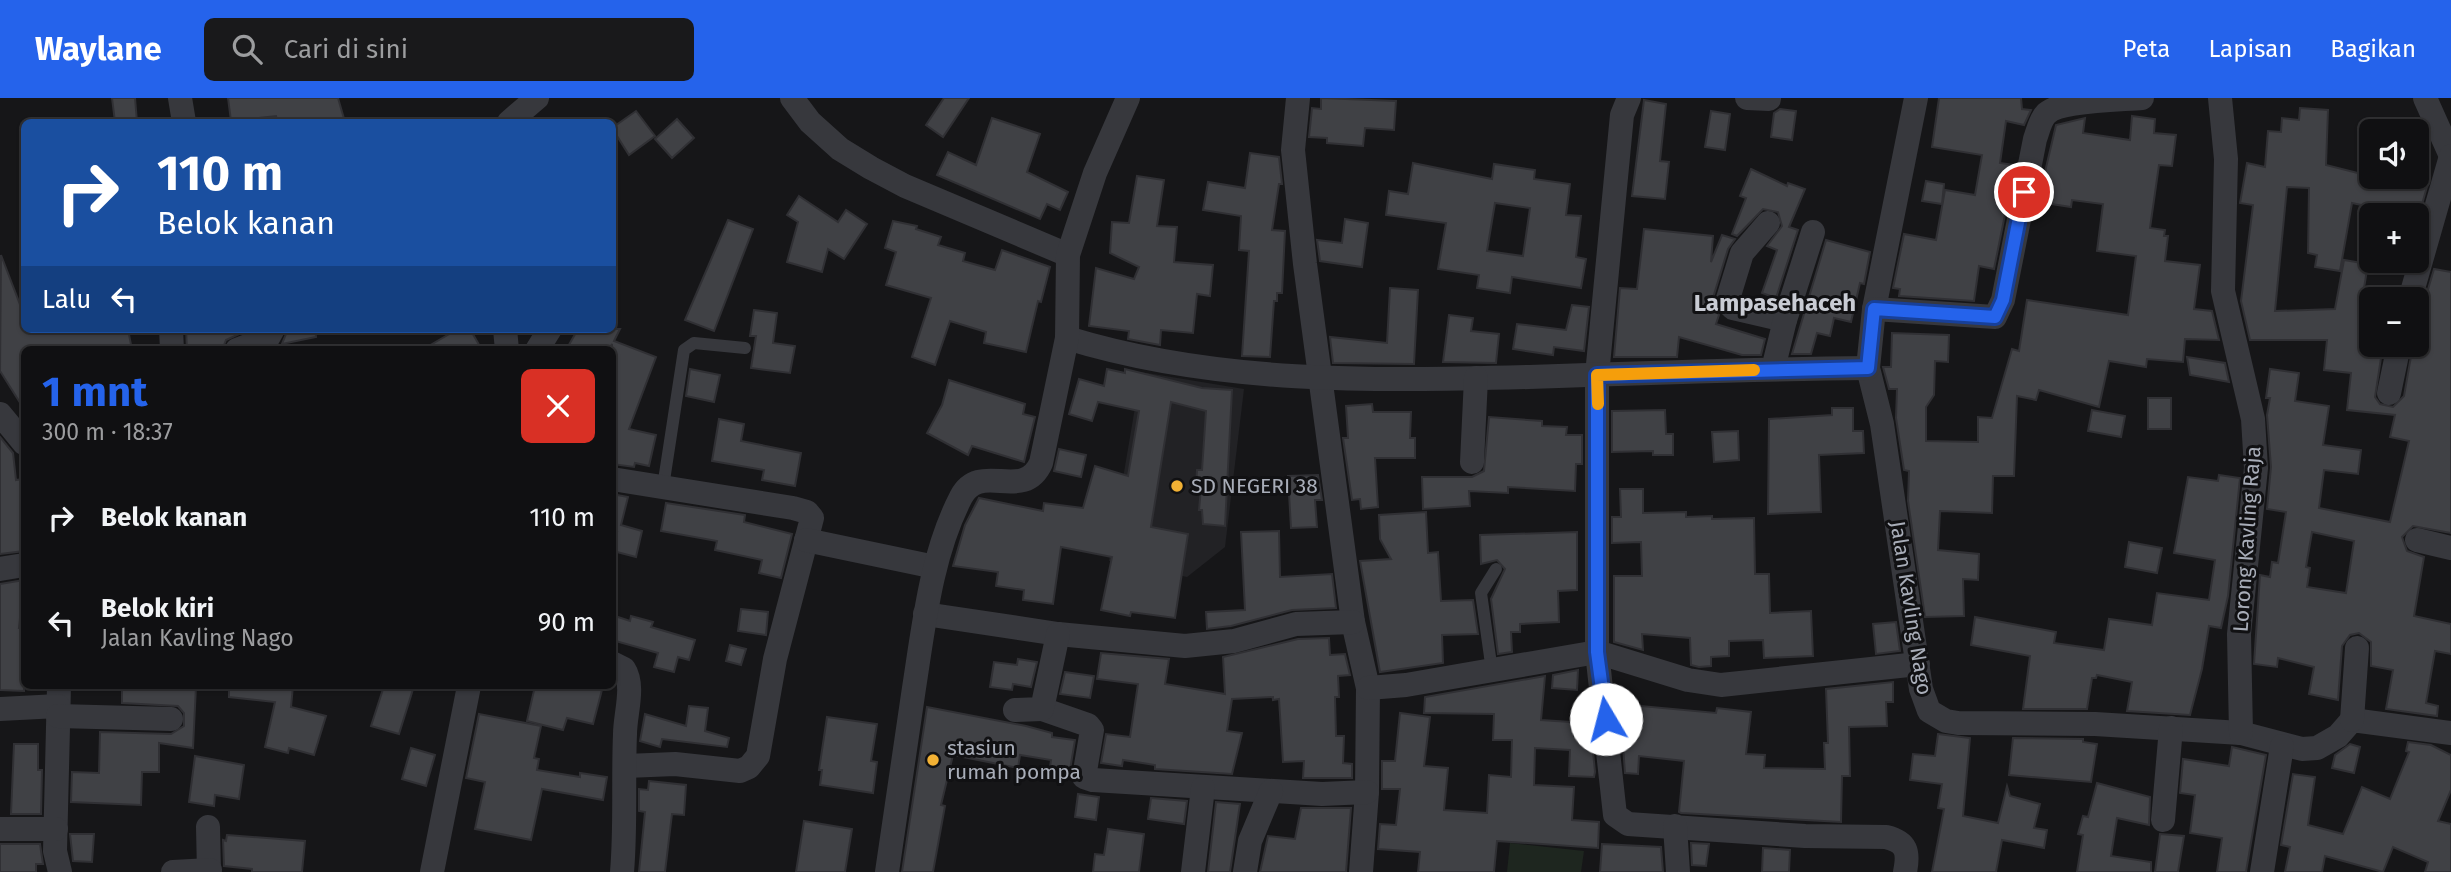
<!DOCTYPE html>
<html lang="id">
<head>
<meta charset="utf-8">
<style>
	body { margin:0; font-family:"Fira Sans",sans-serif; background:#19191b; color:#f1f3f6; height:100vh; display:flex; flex-direction:column; font-size:26px; white-space:nowrap }
	* { box-sizing:border-box; margin:0 }
	p { font-size:23px; color:#9c9d9f }
	.icon { flex:none; width:38px; height:38px; fill:none; stroke:currentColor; stroke-width:2; stroke-linecap:round; stroke-linejoin:round }
	.map { position:relative; flex:1; overflow:hidden }
	.side { position:absolute; left:21px; top:248px; width:595px; height:343px; display:flex; flex-direction:column; background:#101012; border-radius:10px; box-shadow:0 2px 5px #0004,0 0 0 2px #303032 }
	.side>* { flex:none }
	.banner { position:absolute; left:21px; top:21px; width:595px; height:214px; border-radius:10px; box-shadow:0 2px 5px #0004,0 0 0 2px #303032; background:#1a4fa0; color:#fff; overflow:hidden }
	.buttons { position:absolute; left:2359px; top:21px; display:grid; gap:14px }
	.buttons a { display:grid; place-items:center; width:70px; height:70px; border-radius:10px; background:#101012; box-shadow:0 2px 5px #0004,0 0 0 2px #303032; font-size:35px }
	.pin { position:absolute; display:grid; place-items:center; width:60px; height:60px; color:#fff; margin:-30px; border:4px solid #fff; border-radius:50%; box-shadow:0 2px 7px #0007 }
	.me { position:absolute; width:77px; margin:-38px; rotate:352deg; stroke-linejoin:round; filter:drop-shadow(0 0 5px #0008) }
	.turn { display:flex; align-items:center; gap:24px; height:147px; padding:0 21px; font-size:32px }
	.turn .icon { width:91px; height:91px; stroke-width:2.5 }
	.turn b { display:block; font-size:49px; line-height:60px }
	.then { display:flex; align-items:center; height:66px; padding:0 21px; background:#0003; gap:14px; font-size:26px }
	.round { display:grid; place-items:center; flex:none; width:74px; height:74px; border-radius:10px; background:#19191b }
	.summary { display:flex; align-items:center; justify-content:space-between; height:119px; padding:0 21px }
	h1 { font-size:42px; font-weight:700; line-height:52px; color:#2563eb }
	ul { padding:0; list-style:none }
	li { display:flex; align-items:center; gap:21px; height:105px; padding:0 21px }
	li div { flex:1 }
	li b { display:block; font-size:26px }
	li em { font-style:normal }
	header { display:flex; align-items:center; gap:42px; box-sizing:border-box; height:98px; padding:0 35px; background:#2563eb; color:#fff }
	header strong { font-size:33px }
	nav { display:flex; gap:38px; margin-inline-start:auto; font-size:24px }
	.search { width:490px; height:63px; background:#19191b; display:flex; align-items:center; gap:18px; box-sizing:border-box; padding:0 24px; border-radius:10px; color:#9c9d9f; font-size:26px }
	.map>svg:first-child { display:block }
	.built { fill:#222225 }
	.green { fill:#1e261f }
	.building { fill:#404145; stroke:#303034; stroke-width:2; fill-rule:evenodd }
	.lines { fill:none; stroke-linecap:round; stroke-linejoin:round }
	.lane { stroke:#37383d; stroke-width:12 }
	.street { stroke:#37383d; stroke-width:24 }
	.route-casing { stroke:#184099; stroke-width:18 }
	.route { stroke:#2563eb; stroke-width:12 }
	.slow { stroke:#f59e0b; stroke-width:12 }
	.poi-dot { fill:#f2b134; stroke:#111113; stroke-width:2.5 }
	.labels { text-anchor:middle; stroke-width:6; stroke-linejoin:round; paint-order:stroke }
	.poi-label { font-size:21px; fill:#a8adb8; stroke:#111113; text-anchor:start }
	.street-label { font-size:21px; fill:#a8adb8; stroke:#111113 }
	.quarter-label { font-size:24px; font-weight:bold; fill:#c9ccd4; stroke:#111113 }
</style>
</head>
<body>
<header>
<strong>Waylane</strong>
<div class="search"><svg class="icon" aria-label="search" viewBox="0 0 24 24"><circle cx="10" cy="10" r="6"/><path d="M15 15l6 6"/></svg>Cari di sini</div>
<nav><a>Peta</a><a>Lapisan</a><a>Bagikan</a></nav>
</header>
<div class="map">
<svg width="2451" height="774" viewBox="0 0 2451 774">
	<rect width="100%" height="100%" fill="#161618"/>
	<polygon class="built" points="1141,274 1244,291 1225,449 1187,479 1109,463"/>
	<polygon class="green" points="1510,745 1584,753 1581,774 1507,774"/>
	<g class="building">
		<polygon points="112,0 135,0 137,24 115,24"/>
		<polygon points="228,0 338,0 345,24 277,24 276,18 231,23"/>
		<polygon points="944,0 969,0 943,39 926,27"/>
		<polygon points="1321,0 1396,3 1394,32 1365,30 1363,48 1327,45 1327,40 1309,39 1312,10 1321,11"/>
		<polygon points="1939,0 2021,0 2022,11 2031,12 2024,27 2006,23 2000,65 2015,67 1994,171 1979,168 1974,203 1899,198 1900,191 1893,190 1904,136 1936,142 1945,92 1975,97 1982,57 1932,49"/>
		<polygon points="1644,2 1666,6 1660,63 1669,64 1665,101 1632,98"/>
		<path d="M2300 10 2328 12 2326 67 2413 89 2417 75 2430 78 2419 117H2394V114L2352 105 2340 173 2315 169 2317 157 2308 155 2309 90 2287 89 2275 213 2335 211 2344 162 2368 166 2363 196 2371 197V259L2381 260 2375 299 2380 306 2393 309 2404 298 2413 247H2417V214L2424 205 2434 171 2451 174V435L2413 428 2402 439 2407 453 2424 459 2414 518 2451 526V556L2435 553 2426 605 2438 608 2437 618 2386 611 2393 572 2371 568V544L2359 535 2350 537 2342 548 2338 602 2309 596 2314 569 2278 560 2277 569 2254 566 2260 477 2270 479 2272 464 2278 465 2286 414 2267 411 2271 369 2267 317 2270 300H2266L2270 271 2299 275 2295 303 2329 308 2323 347 2361 352 2358 376 2324 372 2319 410 2390 424 2409 343 2390 339 2395 317 2347 312 2351 275 2324 272 2327 242H2250L2241 203 2253 107 2240 105 2247 65 2265 69 2268 33 2281 34 2282 20 2299 22ZM2312 434 2354 443 2346 495 2307 489 2310 470 2306 469Z"/>
		<polygon points="1780,11 1796,13 1792,42 1771,39 1774,15"/>
		<polygon points="636,13 655,38 629,57 612,30"/>
		<polygon points="1711,13 1730,16 1725,52 1705,49"/>
		<polygon points="2132,18 2155,21 2154,35 2176,37 2172,68 2159,67 2150,130 2165,132 2164,138 2168,138 2165,163 2200,167 2194,211 2212,213 2219,242 2185,241 2183,264 2147,261 2146,269 2109,263 2099,309 2039,292 2036,302 2017,298 2014,378 1993,378 1992,415 1940,413 1938,452 1979,456 1978,482 1963,481 1964,518 1925,519 1908,403 1909,373 1904,372 1896,320 1897,291 1889,291 1883,269 1891,269 1892,235 1949,237 1948,264 1935,263 1934,297 1926,309 1926,343 1978,344 1978,319 1992,320 2012,251 2019,253 2027,202 2128,217 2136,158 2097,153 2103,106 2072,102 2071,109 2038,104 2056,27 2085,20 2083,35 2130,42"/>
		<polygon points="992,20 1040,36 1027,74 1068,94 1060,112 1047,106 1040,121 937,77 948,54 976,67"/>
		<polygon points="677,21 694,40 672,60 655,41"/>
		<polygon points="1250,55 1279,59 1282,86 1279,86 1272,132 1285,133 1282,195 1277,195 1277,203 1274,203 1270,259 1242,258 1249,153 1239,152 1241,118 1203,112 1208,84 1245,90"/>
		<path d="M1413 65 1492 81 1494 66 1535 72 1534 81 1570 86 1566 117 1581 118 1576 159 1586 161 1581 190 1512 179 1510 195 1477 190 1479 177 1438 171 1446 125 1386 117 1389 93 1408 96ZM1495 105 1530 110 1523 158 1487 153Z"/>
		<polygon points="1751,71 1787,88 1788,85 1805,91 1789,129 1798,132 1776,200 1762,195 1777,152 1767,148 1782,128 1778,114 1763,111 1737,138 1732,136 1746,100 1740,98"/>
		<polygon points="1137,78 1164,82 1157,128 1177,129 1174,164 1213,167 1210,198 1197,196 1193,235 1161,232 1160,247 1128,241 1129,233 1089,228 1096,170 1134,181 1139,169 1110,155 1112,124 1129,125"/>
		<polygon points="1926,83 1944,86 1942,106 1922,103"/>
		<polygon points="799,98 838,124 846,112 867,126 844,161 828,151 822,174 787,164 798,124 787,117"/>
		<polygon points="1345,121 1368,125 1362,169 1320,163 1317,142 1342,145"/>
		<polygon points="728,122 753,131 714,233 685,222"/>
		<polygon points="893,123 917,128 916,131 941,139 938,147 965,155 963,163 995,172 1002,152 1050,169 1041,204 1038,203 1026,254 984,245 986,234 950,223 935,267 912,259 931,200 886,187 896,154 885,150"/>
		<polygon points="1644,131 1713,138 1711,164 1722,137 1735,141 1728,151 1713,200 1713,208 1719,217 1716,226 1765,241 1761,257 1742,257 1679,239 1677,259 1614,259 1620,190 1637,191"/>
		<polygon points="1826,142 1870,154 1864,186 1860,185 1851,224 1834,220 1830,238 1817,235 1811,256 1792,256"/>
		<polygon points="1,157 24,217 24,231 128,231 132,252 24,252 24,311 0,273"/>
		<polygon points="1390,190 1418,192 1414,266 1333,265 1330,239 1387,245"/>
		<polygon points="1572,207 1589,209 1584,253 1554,249 1553,257 1513,251 1517,226 1566,232"/>
		<polygon points="754,212 777,215 773,245 795,248 790,275 751,270 756,238 750,238"/>
		<polygon points="1449,217 1473,220 1471,233 1499,236 1496,265 1443,264"/>
		<polygon points="186,231 250,231 226,242 222,252 187,252"/>
		<polygon points="288,231 315,231 316,239 282,246"/>
		<polygon points="458,231 470,231 482,252 422,252"/>
		<polygon points="578,231 620,231 614,243 656,259 629,331 656,337 649,368 635,365 634,369 612,366 612,246 609,252 566,252"/>
		<polygon points="2187,259 2225,265 2229,284 2190,277"/>
		<polygon points="690,271 720,277 714,304 686,298"/>
		<polygon points="1107,271 1125,275 1125,271 1202,290 1232,292 1225,428 1203,426 1202,412 1199,412 1201,390 1196,389 1197,372 1202,372 1206,313 1171,304 1151,429 1188,436 1175,520 1131,514 1130,518 1101,512 1112,459 1061,449 1053,506 1023,502 1024,492 996,488 998,474 953,468 965,427 979,400 1043,413 1044,405 1083,410 1095,368 1128,378 1139,313 1098,304 1092,323 1069,316 1079,281 1104,288"/>
		<polygon points="949,282 1025,306 1023,316 1035,319 1024,364 972,348 968,357 927,335 942,307"/>
		<rect x="2148" y="300" width="23" height="31"/>
		<polygon points="1372,306 1373,314 1411,314 1410,340 1415,340 1415,360 1375,360 1378,409 1361,411 1360,401 1352,402 1343,340 1348,340 1346,308"/>
		<polygon points="1832,310 1853,310 1853,333 1863,333 1864,355 1819,357 1821,414 1768,416 1769,321 1832,317"/>
		<polygon points="1665,312 1666,336 1673,336 1673,357 1653,357 1653,353 1612,354 1612,313"/>
		<polygon points="2092,312 2125,318 2121,339 2088,333"/>
		<polygon points="1489,319 1542,323 1542,328 1567,329 1566,337 1582,337 1582,366 1576,366 1575,393 1508,389 1508,395 1469,393 1470,408 1423,411 1422,379 1472,379 1484,373"/>
		<polygon points="719,321 744,326 741,343 801,355 795,388 762,382 764,372 712,363"/>
		<polygon points="1738,333 1739,362 1714,364 1712,334"/>
		<polygon points="0,339 13,355 16,382 23,381 24,394 24,453 0,456"/>
		<polygon points="1059,351 1086,357 1081,379 1054,373"/>
		<polygon points="1318,377 1322,402 1315,402 1317,429 1291,430 1288,378"/>
		<polygon points="2219,377 2240,380 2228,498 2221,530 2209,528 2202,571 2190,617 2127,613 2132,584 2097,577 2096,580 2092,580 2087,611 2023,611 2030,558 1971,547 1975,519 2056,534 2054,545 2104,552 2109,521 2152,527 2157,495 2209,502 2215,462 2174,455 2188,379 2218,383"/>
		<polygon points="1620,391 1643,391 1643,415 1686,414 1686,419 1712,418 1712,421 1754,420 1755,476 1769,476 1770,515 1811,513 1813,558 1764,560 1763,542 1729,543 1729,558 1711,559 1711,568 1699,569 1691,567 1690,540 1642,536 1643,552 1614,544 1614,478 1642,478 1641,444 1612,445 1612,419 1621,419"/>
		<polygon points="612,396 628,399 621,427 642,433 636,459 613,453 617,434 612,434"/>
		<polygon points="666,405 745,417 744,424 792,436 781,480 759,475 762,462 715,452 717,443 661,433"/>
		<polygon points="1426,414 1428,455 1438,454 1441,503 1473,502 1478,536 1442,537 1443,565 1380,574 1360,463 1391,461 1380,441 1379,417"/>
		<polygon points="1279,433 1280,479 1332,476 1336,510 1292,512 1231,528 1207,531 1206,514 1245,512 1241,434"/>
		<polygon points="1577,434 1577,492 1558,493 1559,524 1520,526 1520,534 1511,534 1512,554 1498,556 1491,501 1505,471 1497,462 1481,466 1480,437"/>
		<polygon points="2129,444 2162,450 2157,475 2125,469"/>
		<polygon points="24,482 19,530 24,530 24,593 0,592 0,486"/>
		<polygon points="741,511 768,514 766,537 738,533"/>
		<polygon points="612,517 630,523 631,518 653,524 651,529 695,542 689,562 678,559 674,574 654,569 658,555 612,542"/>
		<polygon points="1896,524 1900,553 1876,556 1873,526"/>
		<polygon points="1329,540 1330,557 1345,556 1350,577 1338,578 1339,599 1335,599 1336,638 1344,638 1343,665 1352,666 1352,680 1303,680 1304,663 1283,664 1279,601 1273,602 1273,599 1232,601 1227,633 1242,635 1232,676 1155,671 1155,667 1123,662 1122,668 1101,665 1106,636 1130,639 1138,586 1097,581 1101,555 1169,561 1165,586 1225,596 1223,559 1298,541"/>
		<polygon points="730,547 746,551 741,567 726,563"/>
		<polygon points="1018,561 1037,564 1031,589 1013,586 1012,592 990,589 994,564 1017,567"/>
		<polygon points="1578,572 1577,592 1552,590 1553,577"/>
		<polygon points="1065,574 1094,578 1090,600 1060,596"/>
		<polygon points="1545,578 1541,622 1586,625 1586,643 1592,643 1595,674 1594,679 1569,678 1570,652 1535,650 1534,687 1574,689 1572,722 1599,724 1598,750 1497,743 1494,774 1418,774 1420,754 1378,751 1380,726 1396,727 1400,691 1382,691 1382,663 1395,663 1400,615 1430,619 1424,668 1448,670 1444,712 1487,715 1489,677 1511,679 1512,642 1493,642 1494,616 1424,615 1425,599"/>
		<polygon points="1893,584 1893,604 1886,604 1887,628 1849,629 1850,678 1842,678 1841,724 1681,715 1679,714 1684,663 1639,658 1638,676 1625,675 1620,606 1716,615 1717,610 1751,614 1746,656 1765,657 1764,670 1825,671 1824,645 1828,645 1826,591"/>
		<polygon points="122,588 196,588 193,650 159,645 159,674 142,674 141,707 71,704 72,674 99,675 100,634 171,636 184,628 184,615 178,608 122,605"/>
		<polygon points="229,588 293,588 291,609 326,618 314,657 289,650 288,655 265,649 275,604 229,599"/>
		<polygon points="384,588 414,588 399,636 371,628"/>
		<polygon points="535,588 603,588 593,626 567,620 563,632 527,623"/>
		<polygon points="689,608 708,610 705,633 729,640 727,649 662,641 660,649 640,643 645,616 686,628"/>
		<polygon points="927,609 1026,628 1052,635 1052,639 1075,642 1070,672 1050,669 1051,662 1020,657 1018,670 953,657 941,707 945,708 933,774 902,774"/>
		<polygon points="479,616 541,628 534,660 539,661 537,672 580,679 580,675 607,679 603,702 542,691 531,742 475,731 485,684 466,680"/>
		<polygon points="827,619 877,626 871,663 877,664 873,695 820,687 822,672 819,672"/>
		<polygon points="1938,636 1970,640 1963,718 1998,725 2007,688 2010,698 2040,706 2034,730 2047,732 2044,750 2002,742 1996,774 1932,774 1944,711 1938,710 1942,686 1910,682 1913,656 1935,658"/>
		<polygon points="2013,640 2083,641 2083,644 2097,646 2091,684 2009,677"/>
		<polygon points="2408,644 2431,647 2451,657 2451,692 2438,723 2451,726 2451,774 2425,774 2428,764 2393,749 2383,774 2325,758 2322,774 2285,774 2290,749 2281,747 2293,676 2315,679 2308,727 2343,736 2362,689 2390,701 2409,654 2406,653"/>
		<polygon points="14,646 38,646 38,672 42,672 41,716 11,716"/>
		<polygon points="2350,646 2360,649 2354,675 2332,670 2335,657"/>
		<polygon points="2232,649 2266,657 2246,774 2217,774 2222,740 2190,735 2195,697 2180,695 2183,661 2229,668"/>
		<polygon points="411,650 435,657 426,688 402,681"/>
		<polygon points="195,658 244,667 239,701 215,697 214,708 189,704"/>
		<polygon points="649,683 686,687 684,717 672,716 665,774 639,774 645,714 639,713 639,691 648,692"/>
		<polygon points="2097,685 2150,699 2149,727 2117,720 2111,758 2151,764 2151,774 2077,774 2083,737 2078,736 2083,718 2088,719"/>
		<polygon points="1078,696 1099,699 1096,722 1075,719"/>
		<polygon points="1151,700 1187,703 1184,726 1148,721"/>
		<polygon points="1216,704 1240,706 1230,774 1208,774"/>
		<polygon points="1301,710 1351,710 1346,774 1260,774 1268,738 1295,741"/>
		<polygon points="804,723 852,731 845,774 796,774"/>
		<polygon points="1108,731 1144,736 1139,774 1093,774 1095,756 1104,757"/>
		<polygon points="70,736 94,736 92,764 73,763"/>
		<polygon points="2160,736 2184,738 2178,774 2155,774"/>
		<polygon points="227,737 305,743 302,774 252,774 252,771 224,768 223,742 226,743"/>
		<polygon points="1691,745 1709,746 1706,768 1692,767"/>
		<polygon points="0,746 40,746 43,766 36,766 36,774 0,774"/>
		<polygon points="1602,746 1661,749 1663,774 1600,774"/>
		<polygon points="1763,750 1790,752 1789,774 1762,774"/>
	</g>
	<g class="lines">
		<g class="lane">
			<polyline points="663,389 684,252 694,245 745,250"/>
			<polyline points="1492,573 1481,495 1496,471"/>
		</g>
		<g class="street">
			<polyline points="180,0 184,24"/>
			<polyline points="792,0 810,24 840,51 871,70 905,88 1068,157"/>
			<polyline points="1298,0 1293,52 1305,166 1353,524 1368,590 1367,694 1361,774"/>
			<path d="M1629 0 1622 17 1597 277V554L1615 717 1628 726 1805 738 1886 739C1907 744 1909 754 1905 774"/>
			<polyline points="1747,0 1769,1"/>
			<polyline points="1916,0 1874,211 1868,270 1882,326 1921,591 1929,613 1946,623 1958,625 2095,626 2241,635 2302,651 2317,650 2338,638 2352,622 2451,635"/>
			<polyline points="2220,0 2226,61 2223,193 2253,321 2256,370 2239,536 2241,635"/>
			<polyline points="2425,0 2451,58"/>
			<polyline points="509,24 537,0"/>
			<polyline points="1768,125 1742,155 1727,204 1733,210 1785,222"/>
			<polyline points="2410,201 2451,58"/>
			<path d="M1874 211 1995 219 2003 202 2035 41C2038 33 2040 22 2046 16 2059 2 2122 2 2142 0"/>
			<polyline points="171,231 172,252"/>
			<polyline points="505,231 507,252"/>
			<path d="M1067 240C1217 286 1374 283 1529 279 1642 275 1755 271 1868 270"/>
			<polyline points="237,252 268,240 273,231"/>
			<polyline points="537,252 550,231"/>
			<polyline points="1773,271 1785,222 1813,134"/>
			<polyline points="2389,295 2399,247"/>
			<polyline points="0,316 24,345"/>
			<polyline points="1472,364 1476,280"/>
			<polyline points="612,381 793,410 807,414 812,420 775,561 758,658 749,669 740,673 675,666 626,668"/>
			<polyline points="806,442 935,469"/>
			<polyline points="2417,442 2451,450"/>
			<polyline points="0,471 24,467"/>
			<polyline points="925,516 1058,536 1185,548 1234,543 1296,526 1353,524"/>
			<path d="M612 565 624 571C635 588 625 616 625 636 623 682 626 728 622 774"/>
			<polyline points="59,588 55,753 60,774"/>
			<polyline points="1368,590 1406,587 1597,554 1688,582 1721,587 1918,566"/>
			<polyline points="0,611 58,608"/>
			<polyline points="1042,611 1088,627 1092,632 1084,679 1093,682 1322,696 1367,694"/>
			<polyline points="1015,612 1042,611 1058,536"/>
			<polyline points="58,618 171,621"/>
			<polyline points="2352,622 2357,550"/>
			<polyline points="2163,722 2171,630"/>
			<polyline points="1675,728 1678,774"/>
			<polyline points="208,729 209,774"/>
			<polyline points="0,731 56,731"/>
			<polyline points="173,774 210,772"/>
			<polyline points="432,774 469,588"/>
			<path d="M887 774C896 713 905 651 914 590 924 526 931 457 961 399 980 362 1023 405 1041 365L1067 240 1068 157 1095 75 1128 0"/>
			<polyline points="1193,774 1203,690"/>
			<polyline points="1245,774 1250,743 1271,693"/>
			<polyline points="2262,774 2282,648"/>
		</g>
	</g>
	<g class="lines">
		<g class="route-casing">
			<polyline id="route" points="1606,621 1597,554 1597,277 1868,270 1874,211 1995,219 2003,202 2024,94"/>
		</g>
		<use href="#route" class="route"/>
		<polyline class="slow" points="1598,306 1597,277 1754,272"/>
	</g>
	<g class="poi-dot">
		<circle cx="1177" cy="388" r="7"/>
		<circle cx="933" cy="662" r="7"/>
	</g>
	<g class="labels">
		<g class="poi-label">
			<text x="1191" y="395">SD NEGERI 38</text>
			<text x="947" y="657">stasiun<tspan x="947" dy="24">rumah pompa</tspan></text>
		</g>
		<g class="street-label">
			<text transform="translate(2247 441) rotate(-86)" y="7">Lorong Kavling Raja</text>
			<text transform="translate(1911 510) rotate(81)" y="7">Jalan Kavling Nago</text>
		</g>
		<g class="quarter-label">
			<text x="1775" y="213">Lampasehaceh</text>
		</g>
	</g>
</svg>
<div class="buttons">
<a><svg class="icon" aria-label="sound" viewBox="0 0 24 24"><path d="M4 9h4l5-4v14l-5-4H4zM17 9q2 3 0 6"/></svg></a>
<a>+</a>
<a>−</a>
</div>
<div class="pin" style="left:2024px;top:94px;background:#d93025"><svg class="icon" aria-label="arrive" viewBox="0 0 24 24"><path d="M6 21V4h12l-3 4 3 4H6"/></svg></div>
<svg class="me" style="left:1606px;top:621px" viewBox="-20 -20 40 40"><circle r="19" fill="#fff"/><path d="M0-13L10 11 0 6-10 11z" fill="#2563eb"/></svg>
<div class="banner">
<div class="turn"><svg class="icon" aria-label="right" viewBox="0 0 24 24"><path d="M7 20v-9h11M14 6l5 5-5 5"/></svg><div><b>110 m</b>Belok kanan</div></div>
<div class="then">Lalu<svg class="icon" aria-label="left" viewBox="0 0 24 24"><path d="M17 20v-9H6M10 6l-5 5 5 5"/></svg></div>
</div>
<section class="side">
<div class="summary"><div><h1>1 mnt</h1><p>300 m · 18:37</p></div><a class="round" style="background:#d93025;color:#fff"><svg class="icon" aria-label="close" viewBox="0 0 24 24"><path d="M6 6l12 12M18 6L6 18"/></svg></a></div>
<ul>
<li><svg class="icon" aria-label="right" viewBox="0 0 24 24"><path d="M7 20v-9h11M14 6l5 5-5 5"/></svg><div><b>Belok kanan</b></div><em>110 m</em></li>
<li><svg class="icon" aria-label="left" viewBox="0 0 24 24"><path d="M17 20v-9H6M10 6l-5 5 5 5"/></svg><div><b>Belok kiri</b><p>Jalan Kavling Nago</p></div><em>90 m</em></li>
</ul>
</section>
</div>
</body>
</html>
